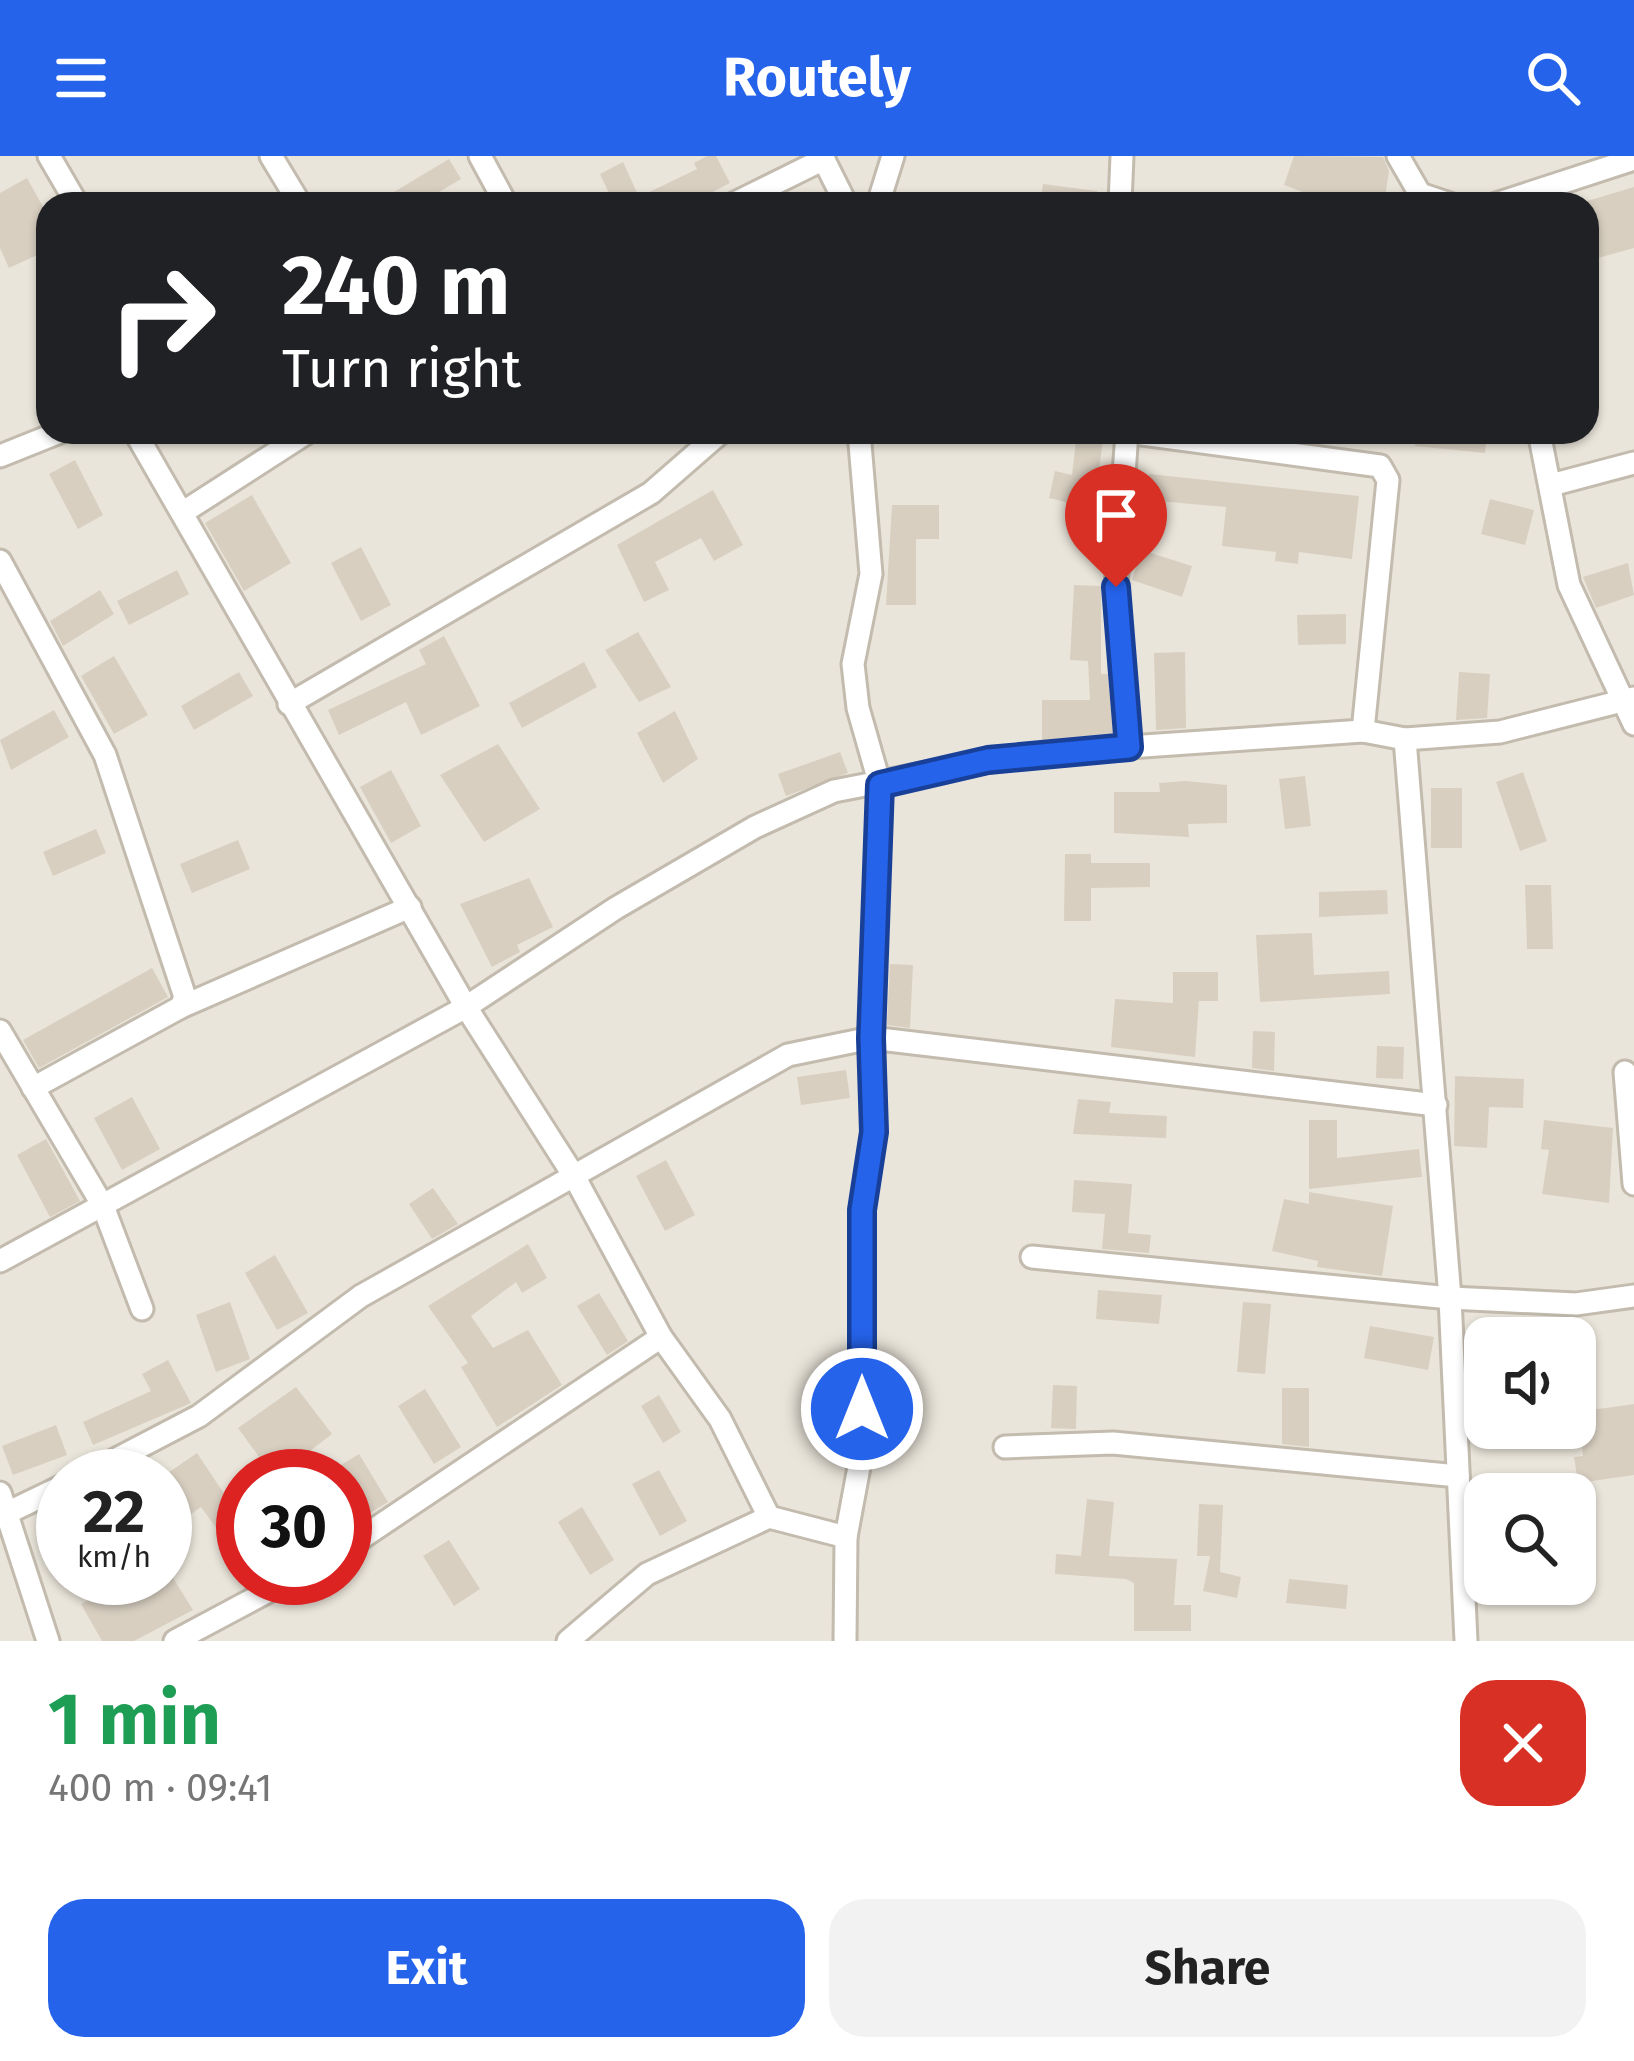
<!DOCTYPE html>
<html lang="en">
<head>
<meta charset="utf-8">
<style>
	body { margin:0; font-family:"Fira Sans",sans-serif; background:#f2f2f2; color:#222; height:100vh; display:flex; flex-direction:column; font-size:45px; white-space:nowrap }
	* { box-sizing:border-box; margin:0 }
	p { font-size:39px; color:#767676 }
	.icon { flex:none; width:66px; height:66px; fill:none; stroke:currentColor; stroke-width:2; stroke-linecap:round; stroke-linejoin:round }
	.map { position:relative; height:1485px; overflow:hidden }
	.drawer { display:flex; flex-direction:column; background:#fff; flex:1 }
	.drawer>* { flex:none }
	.guide { position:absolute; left:36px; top:36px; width:1563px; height:252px; border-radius:36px; box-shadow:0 3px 9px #0004; background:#202124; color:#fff; overflow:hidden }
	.tools { position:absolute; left:1464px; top:1161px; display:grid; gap:24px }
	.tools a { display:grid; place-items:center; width:132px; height:132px; border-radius:24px; background:#fff; box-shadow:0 3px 9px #0004; font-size:60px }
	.speed { position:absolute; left:36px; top:1293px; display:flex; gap:24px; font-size:60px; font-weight:700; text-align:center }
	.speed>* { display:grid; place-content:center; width:156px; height:156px; border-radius:50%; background:#fff; box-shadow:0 3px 9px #0004; line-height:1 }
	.speed small { font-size:30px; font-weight:400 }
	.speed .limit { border:18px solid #d22; background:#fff; color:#111 }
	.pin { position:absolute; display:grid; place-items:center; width:102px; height:102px; color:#fff; margin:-123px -51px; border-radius:50% 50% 50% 0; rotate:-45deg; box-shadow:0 0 12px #0007 }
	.pin .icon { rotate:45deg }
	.me { position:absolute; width:132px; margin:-66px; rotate:0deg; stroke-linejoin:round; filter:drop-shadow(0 0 9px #0008) }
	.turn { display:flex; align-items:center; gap:42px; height:252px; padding:0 48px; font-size:54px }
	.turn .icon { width:156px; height:156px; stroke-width:2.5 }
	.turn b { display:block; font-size:84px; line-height:102px }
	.round { display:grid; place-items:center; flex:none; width:126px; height:126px; border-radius:36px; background:#f2f2f2 }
	.head { display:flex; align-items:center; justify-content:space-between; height:204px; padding:0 48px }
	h1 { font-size:72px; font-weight:700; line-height:90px; color:#1e9e55 }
	.button { display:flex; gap:24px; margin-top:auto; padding:24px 48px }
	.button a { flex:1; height:138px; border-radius:36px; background:#2563eb; color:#fff; font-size:48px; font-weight:700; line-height:138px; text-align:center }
	.button a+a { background:#f2f2f2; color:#222 }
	header { display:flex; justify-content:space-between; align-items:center; height:156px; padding:0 48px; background:#2563eb; color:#fff; font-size:54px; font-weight:700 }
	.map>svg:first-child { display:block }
	.residential { fill:#eae5da; fill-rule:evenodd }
	.building { fill:#d8cfc1 }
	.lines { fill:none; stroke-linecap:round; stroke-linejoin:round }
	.minor-casing { stroke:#c2bbae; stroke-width:27 }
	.minor { stroke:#fff; stroke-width:21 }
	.route-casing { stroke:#184099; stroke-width:30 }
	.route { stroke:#2563eb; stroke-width:21 }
</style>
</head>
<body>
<header><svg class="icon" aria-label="menu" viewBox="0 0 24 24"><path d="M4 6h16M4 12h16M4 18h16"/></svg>Routely<svg class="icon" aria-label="search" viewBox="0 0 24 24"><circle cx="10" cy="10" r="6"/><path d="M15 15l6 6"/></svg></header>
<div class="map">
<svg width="1634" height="1485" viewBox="0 0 1634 1485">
	<rect width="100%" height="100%" fill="#f6f3ec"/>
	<path class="residential" d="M0 0H1634V1485H0ZM48 48H1587V276H48ZM1485 1182H1575V1272H1485ZM63 1320H165V1422H63ZM243 1320H345V1422H243ZM1485 1338H1575V1428H1485Z"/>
	<g class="building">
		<polygon points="707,0 716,0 730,27 690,48 614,48 600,18 623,6 639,41 697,13 694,7"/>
		<polygon points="1294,0 1383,1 1389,15 1384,48 1334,48 1284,29"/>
		<polygon points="449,3 461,23 419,48 374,48"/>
		<polygon points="27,22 48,60 48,94 9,112 0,92 0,37"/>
		<polygon points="1043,28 1097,35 1095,48 1040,48"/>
		<polygon points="1634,31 1634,92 1587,105 1587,45"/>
		<polygon points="1077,276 1104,276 1094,353 1049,342 1055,315 1072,319"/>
		<polygon points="1416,276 1487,276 1485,297 1415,290"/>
		<polygon points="75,304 103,359 78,373 49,318"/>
		<polygon points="1149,318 1359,340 1352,403 1299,396 1298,408 1275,405 1276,396 1222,390 1226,351 1146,344"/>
		<polygon points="713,334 743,389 714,405 701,382 655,406 669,434 644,446 617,389"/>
		<polygon points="252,339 291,407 244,435 205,367"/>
		<polygon points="1490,343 1534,354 1525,389 1481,378"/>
		<polygon points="892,349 939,349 939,383 916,383 916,449 886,449"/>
		<polygon points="361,391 391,449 361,465 331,407"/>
		<polygon points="1141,394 1192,410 1182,441 1132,424"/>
		<polygon points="1628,407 1634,439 1596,452 1583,421"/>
		<polygon points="177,414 189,438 129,469 117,445"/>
		<polygon points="1074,429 1101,430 1101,518 1108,518 1113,578 1042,585 1042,544 1090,544 1088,505 1070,504"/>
		<polygon points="100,434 114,458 63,490 50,465"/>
		<polygon points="1346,458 1346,488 1298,489 1297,459"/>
		<polygon points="638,476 671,531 639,546 605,494"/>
		<polygon points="444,480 480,550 421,579 406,546 339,579 328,554 426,508 419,494"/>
		<polygon points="1185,496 1186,572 1156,574 1154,497"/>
		<polygon points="114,500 148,559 114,578 81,520"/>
		<polygon points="584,506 597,531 522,572 509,547"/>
		<polygon points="239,516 253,540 194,574 181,550"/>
		<polygon points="1459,516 1490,518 1487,562 1456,564"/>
		<polygon points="54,554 69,581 11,614 0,584"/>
		<polygon points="675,555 698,603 663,627 637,577"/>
		<polygon points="498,588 540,653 484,686 440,619"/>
		<polygon points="840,596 848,617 786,640 778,618"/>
		<polygon points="391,614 421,670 391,687 360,631"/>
		<polygon points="1523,616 1547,685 1520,695 1496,626"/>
		<polygon points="1305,620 1311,670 1285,673 1279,623"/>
		<polygon points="1186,625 1227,629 1227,667 1188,668 1189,681 1114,677 1114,636 1160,636 1159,627"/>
		<rect x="1431" y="632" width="31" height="60"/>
		<polygon points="96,673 106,697 53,720 43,696"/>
		<polygon points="238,684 250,713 192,737 180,708"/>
		<polygon points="1065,698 1091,698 1091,707 1150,707 1150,731 1091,732 1091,765 1064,765"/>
		<polygon points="529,722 553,771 517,789 520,796 492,811 460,748"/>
		<polygon points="1525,729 1551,729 1553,793 1527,793"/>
		<polygon points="1387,734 1388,758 1319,761 1319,736"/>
		<polygon points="1312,777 1314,819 1389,815 1390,838 1260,846 1256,779"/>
		<polygon points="890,808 913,809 910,872 887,869"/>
		<polygon points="152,812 168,841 39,912 23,884"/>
		<polygon points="1173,816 1218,816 1218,845 1199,845 1195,901 1111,891 1115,843 1173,847"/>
		<polygon points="1253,875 1275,876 1274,915 1252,912"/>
		<polygon points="1377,890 1404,891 1403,923 1376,922"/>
		<polygon points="846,914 850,942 801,949 797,921"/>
		<polygon points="1455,920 1524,923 1523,952 1489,951 1487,992 1454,990"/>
		<polygon points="132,941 160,993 122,1014 94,962"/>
		<polygon points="1078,943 1111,946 1109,957 1167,960 1166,982 1073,978"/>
		<polygon points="1309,964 1337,964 1337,1002 1419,993 1422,1021 1309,1033"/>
		<polygon points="1544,964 1613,972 1609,1047 1542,1038 1549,994 1541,993"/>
		<polygon points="46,983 80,1045 50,1061 17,999"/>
		<polygon points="666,1004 695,1059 665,1075 636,1020"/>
		<polygon points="1074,1024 1132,1028 1128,1077 1151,1079 1149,1097 1102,1093 1105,1058 1072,1056"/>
		<polygon points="433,1032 458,1068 432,1083 409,1048"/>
		<polygon points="1309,1036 1393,1050 1382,1120 1317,1111 1318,1105 1272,1095 1284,1043 1309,1048"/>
		<polygon points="528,1088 547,1122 522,1137 516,1126 471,1160 493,1192 528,1174 562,1229 497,1271 461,1211 468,1207 428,1150"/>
		<polygon points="275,1099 308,1157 277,1174 245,1117"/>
		<polygon points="1098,1134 1162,1139 1159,1168 1096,1163"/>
		<polygon points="599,1137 628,1185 607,1199 577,1150"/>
		<polygon points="230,1146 250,1203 216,1216 196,1159"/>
		<polygon points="1243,1146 1271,1148 1265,1218 1237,1216"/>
		<polygon points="1370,1170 1434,1181 1428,1214 1364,1202"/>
		<polygon points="168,1204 191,1247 93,1289 83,1266 151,1235 142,1218"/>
		<polygon points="1053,1229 1077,1230 1076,1273 1051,1272"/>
		<polygon points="296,1231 332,1278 297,1305 308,1320 273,1320 238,1272"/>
		<polygon points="1282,1232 1309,1232 1309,1291 1282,1288"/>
		<polygon points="425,1233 461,1291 434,1308 398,1250"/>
		<polygon points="659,1239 681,1276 663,1287 641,1250"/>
		<polygon points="1634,1248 1634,1319 1578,1327 1574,1301 1583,1300 1577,1256"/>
		<polygon points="56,1269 67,1299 13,1319 2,1290"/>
		<polygon points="197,1297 243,1366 243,1409 201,1351 165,1377 165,1319"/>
		<polygon points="359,1298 388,1346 345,1372 345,1320 323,1320"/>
		<polygon points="659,1314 687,1365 660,1380 632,1328"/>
		<polygon points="1087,1343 1114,1346 1109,1400 1177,1403 1174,1449 1191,1449 1191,1475 1134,1475 1134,1427 1126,1423 1055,1418 1056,1398 1081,1400"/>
		<polygon points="1199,1348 1223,1349 1220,1416 1241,1421 1237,1442 1203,1435 1210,1400 1197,1400"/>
		<polygon points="582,1351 614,1404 590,1419 558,1366"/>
		<polygon points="449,1384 480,1433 454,1450 423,1400"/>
		<polygon points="170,1417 193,1454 134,1485 102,1485 81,1448 128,1422 138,1438"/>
		<polygon points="1289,1423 1348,1429 1346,1453 1286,1447"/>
	</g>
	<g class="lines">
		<g class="minor-casing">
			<g id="minor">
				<polyline points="49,0 77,48"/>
				<polyline points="271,0 300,48"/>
				<polyline points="480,0 506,48"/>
				<polyline points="822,0 846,48"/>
				<polyline points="1398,0 1420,38 1450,48"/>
				<polyline points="733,48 824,3"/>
				<polyline points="878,48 893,0"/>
				<polyline points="1120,48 1122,0"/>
				<polyline points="1496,48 1634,3"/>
				<polyline points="135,276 466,851 574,1020 661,1181 720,1263 769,1361 846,1381"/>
				<polyline points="1127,276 1380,310 1388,324 1363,575"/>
				<polyline points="1127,276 1116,431 1129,591"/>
				<polyline points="1539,276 1569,429 1634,568"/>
				<polyline points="0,300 60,276"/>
				<polyline points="1551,329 1634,307"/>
				<polyline points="185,355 308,276"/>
				<polyline points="0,405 105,599 185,841 181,851"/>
				<polyline points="289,548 651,337 721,276"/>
				<polyline points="1405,583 1450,1142 1466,1485"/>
				<polyline points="0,875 103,1050 142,1153"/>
				<polyline points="1625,916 1634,1028"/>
				<polyline points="33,932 181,851 410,751"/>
				<polyline points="1032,1101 1450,1142 1576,1148 1634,1140"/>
				<polyline points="0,1105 466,851 616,752 755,671 834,635 988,605 1129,591 1363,575 1405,583 1500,576 1634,542"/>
				<polyline points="1005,1291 1113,1287 1458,1320"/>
				<polyline points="84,1320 199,1260 361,1140 788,899 871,882 1436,949"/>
				<polyline points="0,1337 48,1485"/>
				<polyline points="9,1356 63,1330"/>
				<polyline points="345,1393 661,1181"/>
				<polyline points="175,1485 293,1422"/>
				<polyline points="568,1485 647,1418 769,1361"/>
				<polyline points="845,1485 846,1381 862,1295 861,1054 874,976 871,882 880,629 858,552 853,508 871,418 859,276"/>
			</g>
		</g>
		<use href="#minor" class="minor"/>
	</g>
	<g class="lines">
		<g class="route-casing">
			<polyline id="route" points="862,1253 862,1054 874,976 871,882 880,629 988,604 1129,591 1116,431"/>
		</g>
		<use href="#route" class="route"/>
	</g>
</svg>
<div class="tools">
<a><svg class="icon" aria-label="sound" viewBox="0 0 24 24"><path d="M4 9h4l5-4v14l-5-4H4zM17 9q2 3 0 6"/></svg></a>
<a><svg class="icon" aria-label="search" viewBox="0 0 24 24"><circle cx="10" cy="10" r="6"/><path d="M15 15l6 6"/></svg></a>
</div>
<div class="speed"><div>22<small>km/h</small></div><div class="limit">30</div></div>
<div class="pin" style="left:1116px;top:431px;background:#d93025"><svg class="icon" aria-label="arrive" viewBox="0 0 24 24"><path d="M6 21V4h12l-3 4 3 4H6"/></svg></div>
<svg class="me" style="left:862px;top:1253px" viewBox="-20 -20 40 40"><circle r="17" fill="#2563eb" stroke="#fff" stroke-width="3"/><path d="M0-11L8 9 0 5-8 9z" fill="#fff"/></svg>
<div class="guide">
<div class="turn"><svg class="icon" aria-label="right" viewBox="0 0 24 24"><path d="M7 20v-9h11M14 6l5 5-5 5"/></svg><div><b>240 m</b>Turn right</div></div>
</div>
</div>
<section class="drawer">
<div class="head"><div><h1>1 min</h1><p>400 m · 09:41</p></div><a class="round" style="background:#d93025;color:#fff"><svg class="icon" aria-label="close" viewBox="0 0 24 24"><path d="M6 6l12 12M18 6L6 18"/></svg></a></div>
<div class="button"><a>Exit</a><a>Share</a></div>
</section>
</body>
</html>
